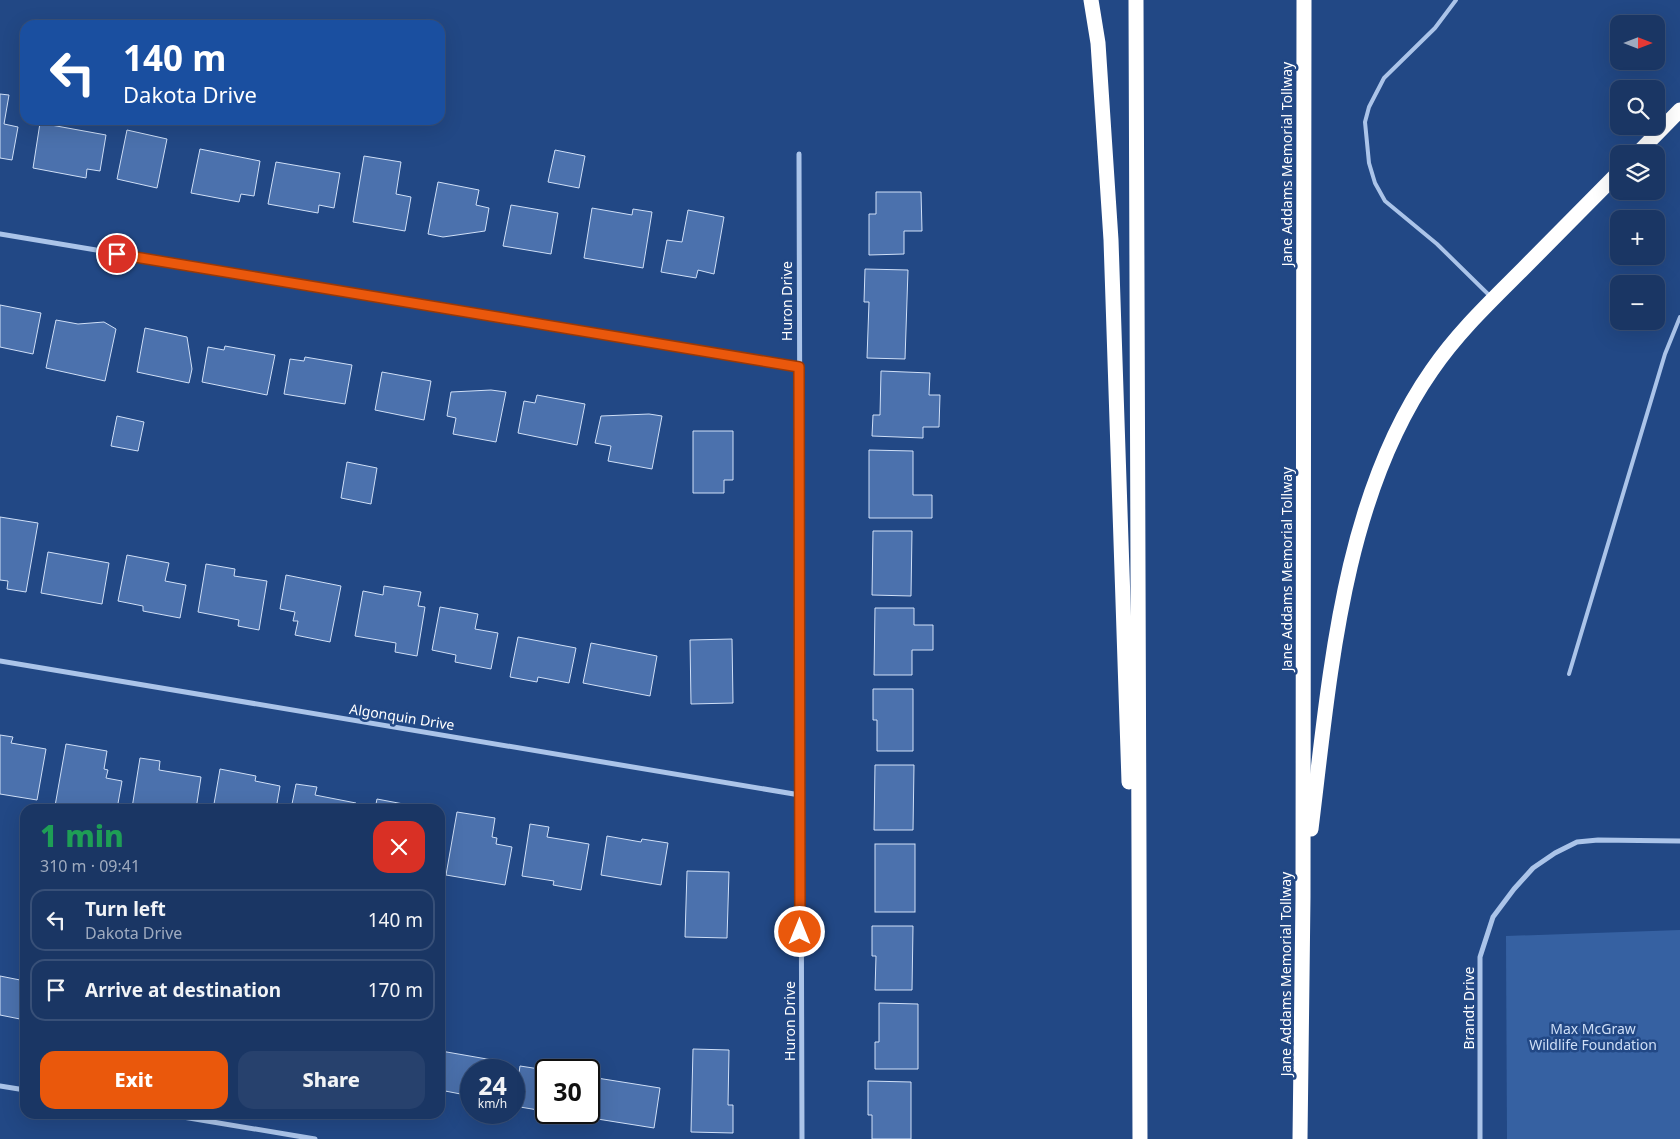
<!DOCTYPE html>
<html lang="en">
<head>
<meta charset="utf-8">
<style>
	body { margin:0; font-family:"Noto Sans",sans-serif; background:#27416d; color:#f1f3f6; height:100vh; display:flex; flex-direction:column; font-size:19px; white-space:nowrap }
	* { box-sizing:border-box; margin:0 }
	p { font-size:16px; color:#9fabbf }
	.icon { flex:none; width:28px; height:28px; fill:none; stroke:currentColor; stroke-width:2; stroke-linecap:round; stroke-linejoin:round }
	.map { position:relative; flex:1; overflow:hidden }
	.details { position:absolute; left:20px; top:804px; width:425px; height:315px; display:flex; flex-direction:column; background:#1a3664; border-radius:15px; box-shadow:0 5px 20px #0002,0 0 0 1px #385078 }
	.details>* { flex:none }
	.hud { position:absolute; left:20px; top:20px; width:425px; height:105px; border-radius:15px; box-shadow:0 5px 20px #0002,0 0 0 1px #385078; background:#1a4fa0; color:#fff; overflow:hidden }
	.needle { width:32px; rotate:90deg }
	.tools { position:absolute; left:1610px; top:15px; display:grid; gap:10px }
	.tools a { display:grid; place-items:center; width:55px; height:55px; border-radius:10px; background:#1a3664; box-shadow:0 5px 20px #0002,0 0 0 1px #385078; font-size:25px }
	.speed { position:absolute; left:460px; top:1059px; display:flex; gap:10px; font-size:25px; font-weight:700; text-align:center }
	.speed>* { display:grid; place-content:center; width:65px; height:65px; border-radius:50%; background:#1a3664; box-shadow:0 5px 20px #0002,0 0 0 1px #385078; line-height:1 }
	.speed small { font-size:12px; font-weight:400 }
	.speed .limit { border:2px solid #111; border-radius:8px; background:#fff; color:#111 }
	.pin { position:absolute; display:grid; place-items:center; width:42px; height:42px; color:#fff; margin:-21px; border:2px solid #fff; border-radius:50%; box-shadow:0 1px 5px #0007 }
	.me { position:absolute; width:55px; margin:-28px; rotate:0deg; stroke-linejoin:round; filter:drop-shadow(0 0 4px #0008) }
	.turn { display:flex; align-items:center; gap:18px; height:105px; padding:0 20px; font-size:22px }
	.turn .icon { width:65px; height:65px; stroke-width:2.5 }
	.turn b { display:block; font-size:35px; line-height:42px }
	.round { display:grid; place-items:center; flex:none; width:52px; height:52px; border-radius:15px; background:#27416d }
	.summary { display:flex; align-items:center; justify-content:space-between; height:85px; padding:0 20px }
	h1 { font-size:30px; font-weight:800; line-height:38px; color:#1e9e55 }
	.primary-button { display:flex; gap:10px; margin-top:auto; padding:10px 20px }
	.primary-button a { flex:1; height:58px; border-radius:15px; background:#ea580c; color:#fff; font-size:20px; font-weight:800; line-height:58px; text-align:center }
	.primary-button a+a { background:#27416d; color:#f1f3f6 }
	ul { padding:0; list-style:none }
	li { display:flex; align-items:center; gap:15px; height:62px; margin:0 10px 8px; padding:0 10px; border:2px solid #385078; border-radius:15px }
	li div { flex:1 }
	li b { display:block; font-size:19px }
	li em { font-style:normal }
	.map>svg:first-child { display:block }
	.green { fill:#3661a2 }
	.building { fill:#4b71ad; stroke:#cfdff7 }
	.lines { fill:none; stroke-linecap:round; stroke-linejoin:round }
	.lane { stroke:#abc4e9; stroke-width:4 }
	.street { stroke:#abc4e9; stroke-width:5 }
	.highway { stroke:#fff; stroke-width:15 }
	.route-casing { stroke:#983908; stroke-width:12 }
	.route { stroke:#ea580c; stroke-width:9 }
	.labels { text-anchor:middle; stroke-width:5; stroke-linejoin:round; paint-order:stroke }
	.street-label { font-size:14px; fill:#fff; stroke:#224885 }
	.park-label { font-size:14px; fill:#cfdff7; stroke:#224885 }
</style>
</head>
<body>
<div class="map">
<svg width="1680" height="1139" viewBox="0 0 1680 1139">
	<rect width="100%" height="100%" fill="#224885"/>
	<polygon class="green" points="1680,930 1680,1139 1507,1139 1506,936"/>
	<g class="building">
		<polygon points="0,94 9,95 4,124 18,127 12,160 0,158"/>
		<polygon points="40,123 106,135 100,171 87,169 86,178 33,168"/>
		<polygon points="127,130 167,139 157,188 117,179"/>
		<polygon points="200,149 260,161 254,196 241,194 239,202 191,193"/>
		<polygon points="555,150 585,156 579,188 548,182"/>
		<polygon points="364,156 401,162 396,194 411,197 405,231 353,222"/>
		<polygon points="276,162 340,173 334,208 319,205 318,213 268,204"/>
		<polygon points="438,182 479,190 476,205 489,208 485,231 443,237 428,234"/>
		<polygon points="876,192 921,192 922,231 904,231 904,254 869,255 869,214 876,214"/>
		<polygon points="511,205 558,213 551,254 503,246"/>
		<polygon points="592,208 632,215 633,209 652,212 643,268 584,258"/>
		<polygon points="688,210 724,217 714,274 698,270 696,278 661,272 667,240 682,242"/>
		<polygon points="865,269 908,270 905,359 867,358 869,302 864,302"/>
		<polygon points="0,305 41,313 33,354 0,347"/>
		<polygon points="56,320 78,324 104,322 116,329 105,381 46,368"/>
		<polygon points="145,328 187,337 192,369 189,383 137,372"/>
		<polygon points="225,346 275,355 267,395 202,382 208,347 224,350"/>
		<polygon points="305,357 352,365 345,404 284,394 290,359 304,361"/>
		<polygon points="881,371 930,373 929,395 940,395 939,427 923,427 923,438 872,436 873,415 880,415"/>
		<polygon points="382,372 431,381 424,420 375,410"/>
		<polygon points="491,390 506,392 496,442 453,434 456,418 447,416 451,392"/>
		<polygon points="537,395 585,404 577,445 518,433 524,401 535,403"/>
		<polygon points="649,414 662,416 652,469 608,461 611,446 595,443 601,416"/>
		<polygon points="117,416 144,422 138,451 111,446"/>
		<polygon points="693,431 733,431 733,480 724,480 724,493 693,493"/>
		<polygon points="869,450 913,451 913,495 932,495 932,518 869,518"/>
		<polygon points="347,462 377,468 371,504 341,498"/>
		<polygon points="0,517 38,523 26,592 7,589 8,581 0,580"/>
		<polygon points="873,531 912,531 911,596 872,595"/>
		<polygon points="48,552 109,563 102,604 41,593"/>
		<polygon points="127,555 169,563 165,581 186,585 180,618 143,611 143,606 118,601"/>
		<polygon points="206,564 235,569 234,576 267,581 259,630 238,626 239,620 198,612"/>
		<polygon points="286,575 341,586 330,642 295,635 298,621 293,621 295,612 280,609"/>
		<polygon points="384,586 421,592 418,606 425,607 417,656 395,652 396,643 355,636 363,591 383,595"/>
		<polygon points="440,607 478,614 475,629 498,633 491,669 455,662 456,655 432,650"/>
		<polygon points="875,608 914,608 914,625 933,625 933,650 912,650 912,675 874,675"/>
		<polygon points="518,637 576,648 569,683 538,677 537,682 510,677"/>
		<polygon points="732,639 733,703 691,704 690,640"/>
		<polygon points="591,643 657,656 650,696 583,683"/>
		<polygon points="873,689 913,689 913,751 877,751 877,720 873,720"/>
		<polygon points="0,735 13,737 11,743 46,749 37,800 0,794"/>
		<polygon points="66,744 107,751 104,769 108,770 106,778 122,781 117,809 73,809 55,806"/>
		<polygon points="140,758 160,761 159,770 201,777 196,809 132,808"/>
		<polygon points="875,765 914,765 913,830 874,830"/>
		<polygon points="220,769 256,776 255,781 280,786 276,809 233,809 214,804"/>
		<polygon points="296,784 317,787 315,795 356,803 355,809 291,809"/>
		<polygon points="377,799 414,806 413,809 375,809"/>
		<polygon points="457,812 495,818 492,837 497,838 496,844 512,847 505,885 446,875"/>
		<polygon points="530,824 549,827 547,837 589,844 581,890 553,885 554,881 522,876"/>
		<polygon points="607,836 641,842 642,839 668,843 661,885 601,875"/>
		<rect x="875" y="844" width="40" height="68"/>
		<polygon points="687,871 729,872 727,938 685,937"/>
		<polygon points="872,926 913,926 912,990 875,990 876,956 872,956"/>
		<polygon points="0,976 25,981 25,1020 0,1015"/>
		<polygon points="879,1003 918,1004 918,1069 875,1069 875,1042 879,1042"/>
		<polygon points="693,1049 729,1050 728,1105 733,1105 733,1133 691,1132"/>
		<polygon points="441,1051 504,1062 503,1070 471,1070 471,1096 440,1090"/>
		<polygon points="520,1066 546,1070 546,1108 544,1108 544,1111 514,1106"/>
		<polygon points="597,1078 660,1088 654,1128 591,1118"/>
		<polygon points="868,1081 911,1082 911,1139 872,1139 872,1115 868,1115"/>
	</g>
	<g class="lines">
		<g class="lane">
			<polyline points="1456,0 1435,28 1384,78 1369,107 1365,122 1369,163 1375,183 1385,201 1437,244 1491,297"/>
			<polyline points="1569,674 1665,354 1680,317"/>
		</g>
		<g class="street">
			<polyline points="799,154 802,1139"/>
			<polyline points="0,234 799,367"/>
			<polyline points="0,661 800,795"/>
			<polyline points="0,1086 25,1090"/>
			<polyline points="165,1114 315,1139"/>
			<polyline points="1480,1139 1480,957 1493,917 1514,889 1533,868 1555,853 1577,842 1598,840 1680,841"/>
		</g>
		<g class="highway">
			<polyline points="1091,0 1098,43 1111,240 1129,782"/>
			<polyline points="1136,0 1140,1139"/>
			<polyline points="1637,154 1680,110"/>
			<path d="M1311 829C1330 676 1342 499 1432 370 1458 332 1491 301 1523 269 1555 237 1587 204 1619 172"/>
			<polyline points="1300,1139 1303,897 1304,0"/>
		</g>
	</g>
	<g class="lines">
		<g class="route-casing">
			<polyline id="route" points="117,254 799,367 800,932"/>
		</g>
		<use href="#route" class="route"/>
	</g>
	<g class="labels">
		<g class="street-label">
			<text transform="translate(1287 164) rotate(-90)" y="5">Jane Addams Memorial Tollway</text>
			<text transform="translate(787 301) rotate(-90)" y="5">Huron Drive</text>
			<text transform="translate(1287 569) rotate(-90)" y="5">Jane Addams Memorial Tollway</text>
			<text transform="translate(402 717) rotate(9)" y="5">Algonquin Drive</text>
			<text transform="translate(1286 974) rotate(-90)" y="5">Jane Addams Memorial Tollway</text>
			<text transform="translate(1469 1008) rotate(-90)" y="5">Brandt Drive</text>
			<text transform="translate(790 1021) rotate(-90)" y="5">Huron Drive</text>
		</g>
		<g class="park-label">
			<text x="1593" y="1034">Max McGraw<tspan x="1593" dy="16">Wildlife Foundation</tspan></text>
		</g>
	</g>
</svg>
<div class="tools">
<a><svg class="needle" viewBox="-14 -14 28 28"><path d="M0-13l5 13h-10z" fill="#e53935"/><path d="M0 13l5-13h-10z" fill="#9fabbf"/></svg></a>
<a><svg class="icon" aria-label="search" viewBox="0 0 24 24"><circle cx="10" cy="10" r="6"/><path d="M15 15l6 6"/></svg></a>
<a><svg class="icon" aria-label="layers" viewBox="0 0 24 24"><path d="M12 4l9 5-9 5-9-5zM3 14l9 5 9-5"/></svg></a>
<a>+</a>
<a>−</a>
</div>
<div class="speed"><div>24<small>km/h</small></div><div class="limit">30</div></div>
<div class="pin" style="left:117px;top:254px;background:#d93025"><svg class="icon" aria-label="arrive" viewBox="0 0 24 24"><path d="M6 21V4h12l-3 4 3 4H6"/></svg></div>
<svg class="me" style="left:800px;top:932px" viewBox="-20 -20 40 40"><circle r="17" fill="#ea580c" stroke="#fff" stroke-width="3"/><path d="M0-11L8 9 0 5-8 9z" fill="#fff"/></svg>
<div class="hud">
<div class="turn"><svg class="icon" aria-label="left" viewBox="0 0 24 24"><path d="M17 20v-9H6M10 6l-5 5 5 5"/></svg><div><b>140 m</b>Dakota Drive</div></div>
</div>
<section class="details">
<div class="summary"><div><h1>1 min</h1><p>310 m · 09:41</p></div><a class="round" style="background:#d93025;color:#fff"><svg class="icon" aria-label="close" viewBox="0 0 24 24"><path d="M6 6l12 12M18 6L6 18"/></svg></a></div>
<ul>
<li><svg class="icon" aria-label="left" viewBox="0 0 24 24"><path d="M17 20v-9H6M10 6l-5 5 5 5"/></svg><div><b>Turn left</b><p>Dakota Drive</p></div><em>140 m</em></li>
<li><svg class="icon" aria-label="arrive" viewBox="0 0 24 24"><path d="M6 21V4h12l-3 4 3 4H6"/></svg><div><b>Arrive at destination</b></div><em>170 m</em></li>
</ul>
<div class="primary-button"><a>Exit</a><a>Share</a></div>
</section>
</div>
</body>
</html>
